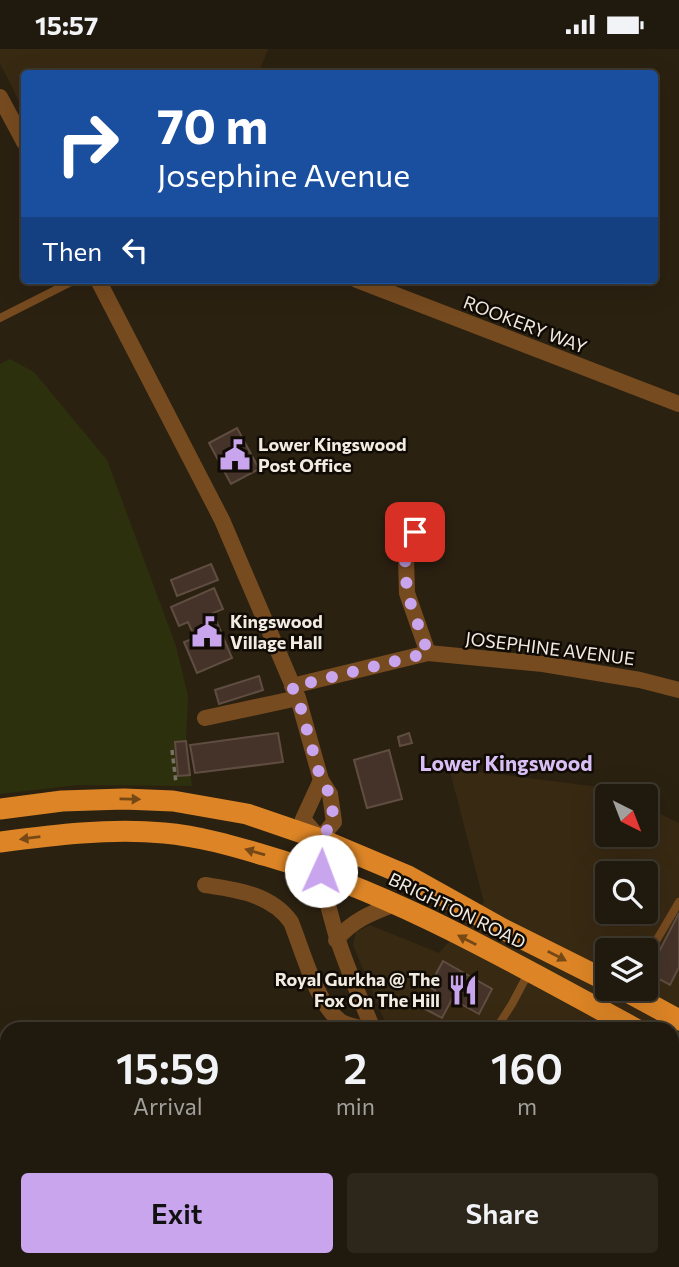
<!DOCTYPE html>
<html lang="en">
<head>
<meta charset="utf-8">
<style>
	body { margin:0; font-family:Commissioner,sans-serif; background:#2d261b; color:#f1f3f6; height:100vh; display:flex; flex-direction:column; font-size:26px; white-space:nowrap }
	* { box-sizing:border-box; margin:0 }
	p { font-size:23px; color:#a2a09d }
	.icon { flex:none; width:38px; height:38px; fill:none; stroke:currentColor; stroke-width:2; stroke-linecap:round; stroke-linejoin:round }
	.map { position:relative; flex:1; overflow:hidden }
	.sheet { position:absolute; left:0px; top:973px; width:679px; height:245px; display:flex; flex-direction:column; background:#20190d; border-radius:21px 21px 0 0; box-shadow:0 7px 28px #0002,0 0 0 2px #3d382e }
	.sheet>* { flex:none }
	.hud { position:absolute; left:21px; top:21px; width:637px; height:214px; border-radius:7px; box-shadow:0 7px 28px #0002,0 0 0 2px #3d382e; background:#1a4fa0; color:#fff; overflow:hidden }
	.needle { width:46px; rotate:138deg }
	.fabs { position:absolute; left:595px; top:735px; display:grid; gap:14px }
	.fabs a { display:grid; place-items:center; width:63px; height:63px; border-radius:7px; background:#20190d; box-shadow:0 7px 28px #0002,0 0 0 2px #3d382e; font-size:35px }
	.pin { position:absolute; display:grid; place-items:center; width:60px; height:60px; color:#fff; margin:-30px; border-radius:14px; box-shadow:0 4px 10px #0006 }
	.me { position:absolute; width:77px; margin:-38px; rotate:2deg; stroke-linejoin:round; filter:drop-shadow(0 0 5px #0008) }
	.turn { display:flex; align-items:center; gap:24px; height:147px; padding:0 21px; font-size:32px }
	.turn .icon { width:91px; height:91px; stroke-width:2.5 }
	.turn b { display:block; font-size:49px; line-height:60px }
	.then { display:flex; align-items:center; height:66px; padding:0 21px; background:#0003; gap:14px; font-size:26px }
	.eta { display:flex; justify-content:space-evenly; align-items:center; height:119px; text-align:center }
	.eta b { font-size:42px; font-weight:600; line-height:49px }
	.action { display:flex; gap:14px; margin-top:auto; padding:14px 21px }
	.action a { flex:1; height:80px; border-radius:7px; background:#c9a5ee; color:#111; font-size:28px; font-weight:600; line-height:80px; text-align:center }
	.action a+a { background:#2d261b; color:#f1f3f6 }
	.status { display:flex; justify-content:space-between; align-items:center; height:49px; padding:0 35px; background:#20190d; direction:ltr }
	.status svg { height:19px; fill:currentColor }
	.map>svg:first-child { display:block }
	.built { fill:#382913; fill-rule:evenodd }
	.green { fill:#2d300c }
	.building { fill:#453329; stroke:#604d42; stroke-width:2 }
	.lines { fill:none; stroke-linecap:round; stroke-linejoin:round }
	.path { stroke:#797163; stroke-width:3.5; stroke-dasharray:5 3.5; stroke-linecap:butt }
	.lane { stroke:#774b20; stroke-width:8 }
	.street { stroke:#774b20; stroke-width:16 }
	.highway { stroke:#dd8526; stroke-width:21 }
	.oneway { fill:#764816 }
	.route { stroke:#c9a5ee; stroke-width:12; stroke-dasharray:0 21.6 }
	.labels { text-anchor:middle; stroke-width:5; stroke-linejoin:round; paint-order:stroke }
	.street-label { font-size:18px; fill:#f2ebe1; stroke:#100b05 }
	.poi-label { font-size:18px; font-weight:bold; fill:#f2ebe1; stroke:#100b05; text-anchor:start }
	.quarter-label { font-size:21px; font-weight:bold; fill:#d9bff5; stroke:#100b05 }
</style>
</head>
<body>
<div class="status"><b>15:57</b><svg viewBox="0 0 49 12"><path d="M0 12V9h3v3zM5 12V6h3v6zM10 12V3h3v9zM15 12V0h3v12zM26 1h20v11H26zM47 4h2v5h-2z"/></svg></div>
<div class="map">
<svg width="679" height="1218" viewBox="0 0 679 1218">
	<rect width="100%" height="100%" fill="#2b2111"/>
	<g class="built">
		<polygon points="0,0 268,0 259,24 24,24 24,62 0,14"/>
		<path d="M449 719 607 739 624 747H607V786H646V758L679 774V1208L672 1202V980H388L353 896 356 883 370 876 439 904 484 853ZM607 824H646V863H607ZM607 901H646V940H607Z"/>
	</g>
	<polygon class="green" points="10,310 34,323 107,411 176,597 188,647 186,692 192,737 78,736 0,745 0,315"/>
	<g class="building">
		<polygon points="237,379 259,420 231,435 209,394"/>
		<polygon points="211,515 218,531 177,547 171,531"/>
		<polygon points="214,539 223,560 213,564 232,609 197,624 184,593 195,589 188,573 179,577 171,558"/>
		<polygon points="259,627 263,641 219,655 215,641"/>
		<polygon points="278,684 283,713 195,724 190,696"/>
		<polygon points="409,684 412,694 400,697 398,688"/>
		<polygon points="186,692 190,726 178,727 175,693"/>
		<polygon points="389,701 402,750 367,759 354,711"/>
		<polygon points="679,864 679,918 670,936 648,924"/>
		<polygon points="443,912 492,940 479,965 452,950 442,969 425,960 435,941 429,938"/>
	</g>
	<g class="lines">
		<polyline class="path" points="172,701 176,734"/>
		<g class="lane">
			<polyline points="144,24 147,23"/>
			<polyline points="0,269 75,231"/>
			<polyline points="646,909 679,853"/>
			<polyline points="496,980 512,955 529,923"/>
			<polyline points="672,1092 679,1081"/>
		</g>
		<g class="street">
			<polyline points="0,48 24,93"/>
			<polyline points="98,231 222,471 298,649 321,731 330,745 334,773 320,790"/>
			<polyline points="357,231 679,355"/>
			<polyline points="415,483 406,509 407,544 428,604"/>
			<polyline points="292,637 428,604 543,615 640,631 679,641"/>
			<polyline points="205,669 298,649"/>
			<path d="M320 790C321 861 346 916 373 980"/>
			<polyline points="320,790 303,770 321,731"/>
			<path d="M205 836C237 841 271 845 291 873 302 900 316 954 340 972 347 977 357 978 366 980"/>
			<path d="M336 891C353 871 371 864 395 855"/>
			<polyline points="471,1211 475,1218"/>
		</g>
		<g class="highway">
			<polyline points="0,760 62,752 124,750 173,752 247,765 320,790 408,827 501,879 607,932"/>
			<path d="M0 793C54 786 109 779 164 784 199 787 233 797 267 807 397 845 517 916 636 980"/>
			<polyline points="622,940 679,971"/>
			<polyline points="672,999 679,1003"/>
		</g>
	</g>
	<defs><path id="oneway-solid" d="M-6-.8H1V-3.2L6.5 0L1 3.2V.8H-6Z" transform="scale(1.75)"/></defs>
	<g class="oneway">
		<use href="#oneway-solid" transform="translate(130 750) rotate(1)"/>
		<use href="#oneway-solid" transform="translate(30 789) rotate(173)"/>
		<use href="#oneway-solid" transform="translate(255 803) rotate(-164)"/>
		<use href="#oneway-solid" transform="translate(467 891) rotate(-153)"/>
		<use href="#oneway-solid" transform="translate(557 907) rotate(27)"/>
	</g>
	<g class="lines">
		<polyline class="route" points="321,822 320,790 334,772 330,745 321,731 298,649 292,638 428,604 407,544 405,509 415,483"/>
	</g>
	<defs>
		<g id="civic-bare" transform="scale(2.415)"><path d="M-.6-6.5H3V-4.5H.6V-3L4-1V1h2V6H-6V1h2V-1L-.6-3ZM-1.2 2.5V6h2.4V2.5Z" fill="#c9a5ee" stroke="#100b05" stroke-width="2.5" paint-order="stroke"/></g>
		<g id="restaurant-bare" transform="scale(2.415)"><path d="M-5-6h1v4h1v-4h1v4h1v-4h1v5L-1.5 .5V6h-2V.5L-5-1ZM5-6V6H3V1.5H1.5Q1.5-4 5-6Z" fill="#c9a5ee" stroke="#100b05" stroke-width="2.5" paint-order="stroke"/></g>
	</defs>
	<g fill-rule="evenodd">
		<use href="#civic-bare" x="235" y="406"/>
		<use href="#civic-bare" x="207" y="583"/>
		<use href="#restaurant-bare" x="463" y="941"/>
	</g>
	<g class="labels">
		<g class="street-label">
			<text transform="translate(525 276) rotate(21)" y="6">ROOKERY WAY</text>
			<text transform="translate(550 600) rotate(7)" y="6">JOSEPHINE AVENUE</text>
			<text transform="translate(457 862) rotate(26)" y="6">BRIGHTON ROAD</text>
		</g>
		<g class="poi-label">
			<text x="258" y="402">Lower Kingswood<tspan x="258" dy="21">Post Office</tspan></text>
			<text x="230" y="579">Kingswood<tspan x="230" dy="21">Village Hall</tspan></text>
			<text x="440" y="937" text-anchor="end">Royal Gurkha @ The<tspan x="440" dy="21">Fox On The Hill</tspan></text>
		</g>
		<g class="quarter-label">
			<text x="506" y="722">Lower Kingswood</text>
		</g>
	</g>
</svg>
<div class="fabs">
<a><svg class="needle" viewBox="-14 -14 28 28"><path d="M0-13l5 13h-10z" fill="#e53935"/><path d="M0 13l5-13h-10z" fill="#a2a09d"/></svg></a>
<a><svg class="icon" aria-label="search" viewBox="0 0 24 24"><circle cx="10" cy="10" r="6"/><path d="M15 15l6 6"/></svg></a>
<a><svg class="icon" aria-label="layers" viewBox="0 0 24 24"><path d="M12 4l9 5-9 5-9-5zM3 14l9 5 9-5"/></svg></a>
</div>
<div class="pin" style="left:415px;top:483px;background:#d93025"><svg class="icon" aria-label="arrive" viewBox="0 0 24 24"><path d="M6 21V4h12l-3 4 3 4H6"/></svg></div>
<svg class="me" style="left:321px;top:822px" viewBox="-20 -20 40 40"><circle r="19" fill="#fff"/><path d="M0-13L10 11 0 6-10 11z" fill="#c9a5ee"/></svg>
<div class="hud">
<div class="turn"><svg class="icon" aria-label="right" viewBox="0 0 24 24"><path d="M7 20v-9h11M14 6l5 5-5 5"/></svg><div><b>70 m</b>Josephine Avenue</div></div>
<div class="then">Then<svg class="icon" aria-label="left" viewBox="0 0 24 24"><path d="M17 20v-9H6M10 6l-5 5 5 5"/></svg></div>
</div>
<section class="sheet">
<div class="eta">
<div><b>15:59</b><p>Arrival</p></div>
<div><b>2</b><p>min</p></div>
<div><b>160</b><p>m</p></div>
</div>
<div class="action"><a>Exit</a><a>Share</a></div>
</section>
</div>
</body>
</html>
